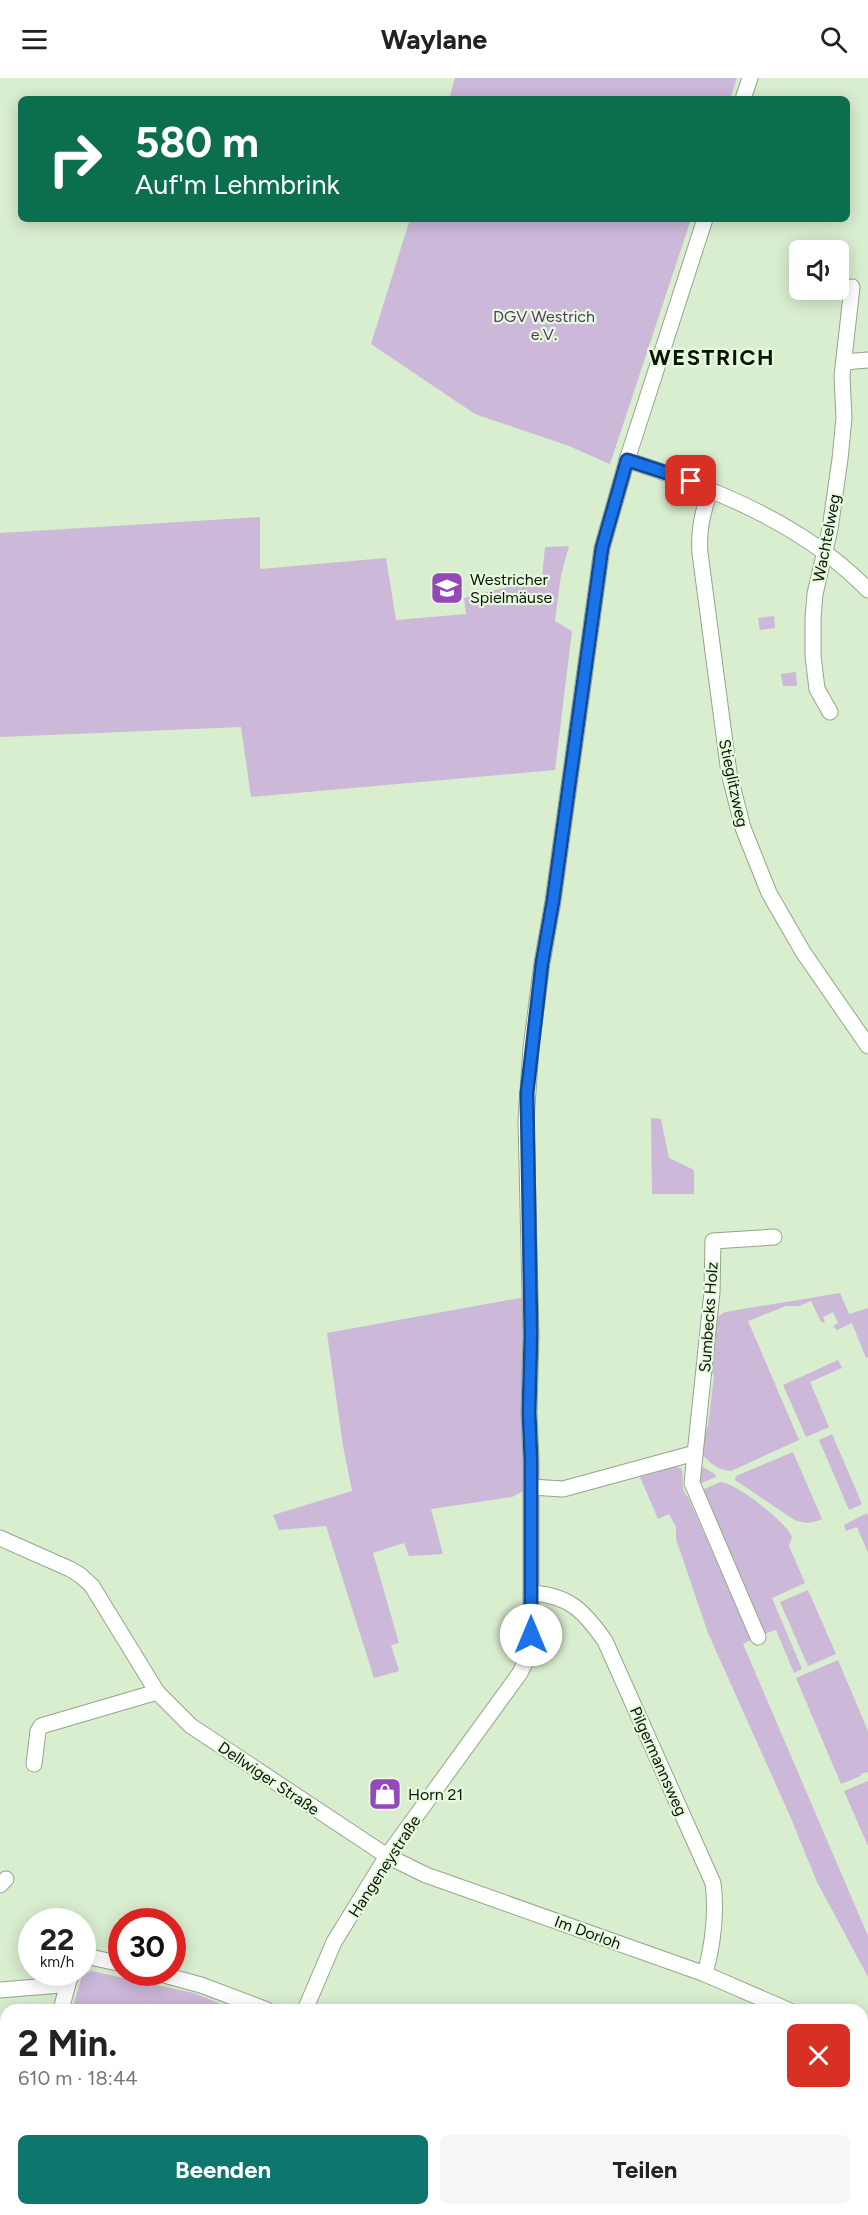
<!DOCTYPE html>
<html lang="de">
<head>
<meta charset="utf-8">
<style>
	body { margin:0; font-family:Figtree,sans-serif; background:#f6f6f6; color:#222; height:100vh; display:flex; flex-direction:column; font-size:22px; white-space:nowrap }
	* { box-sizing:border-box; margin:0 }
	p { font-size:20px; color:#767676 }
	.icon { flex:none; width:33px; height:33px; fill:none; stroke:currentColor; stroke-width:2; stroke-linecap:round; stroke-linejoin:round }
	.map { position:relative; flex:1; overflow:hidden }
	.details { position:absolute; left:0px; top:1926px; width:868px; height:212px; display:flex; flex-direction:column; background:#fff; border-radius:18px 18px 0 0; box-shadow:0 3px 15px #0003 }
	.details>* { flex:none }
	.banner { position:absolute; left:18px; top:18px; width:832px; height:126px; border-radius:9px; box-shadow:0 3px 15px #0003; background:#0b6e4f; color:#fff; overflow:hidden }
	.controls { position:absolute; left:789px; top:162px; display:grid; gap:12px }
	.controls a { display:grid; place-items:center; width:60px; height:60px; border-radius:9px; background:#fff; box-shadow:0 3px 15px #0003; font-size:30px }
	.speed { position:absolute; left:18px; top:1830px; display:flex; gap:12px; font-size:30px; font-weight:700; text-align:center }
	.speed>* { display:grid; place-content:center; width:78px; height:78px; border-radius:50%; background:#fff; box-shadow:0 3px 15px #0003; line-height:1 }
	.speed small { font-size:15px; font-weight:400 }
	.speed .limit { border:9px solid #d22; background:#fff; color:#111 }
	.pin { position:absolute; display:grid; place-items:center; width:51px; height:51px; color:#fff; margin:-26px; border-radius:12px; box-shadow:0 3px 9px #0006 }
	.me { position:absolute; width:66px; margin:-33px; rotate:0deg; stroke-linejoin:round; filter:drop-shadow(0 0 4px #0008) }
	.turn { display:flex; align-items:center; gap:21px; height:126px; padding:0 18px; font-size:27px }
	.turn .icon { width:78px; height:78px; stroke-width:2.5 }
	.turn b { display:block; font-size:42px; line-height:51px }
	.round { display:grid; place-items:center; flex:none; width:63px; height:63px; border-radius:9px; background:#f6f6f6 }
	.overview { display:flex; align-items:center; justify-content:space-between; height:102px; padding:0 18px }
	h1 { font-size:36px; font-weight:700; line-height:45px }
	.action { display:flex; gap:12px; margin-top:auto; padding:12px 18px }
	.action a { flex:1; height:69px; border-radius:9px; background:#0f766e; color:#fff; font-size:24px; font-weight:700; line-height:69px; text-align:center }
	.action a+a { background:#f6f6f6; color:#222 }
	header { display:flex; justify-content:space-between; align-items:center; height:78px; padding:0 18px; background:#fff; font-size:27px; font-weight:700 }
	.map>svg:first-child { display:block }
	.green { fill:#ccb8d9 }
	.lines { fill:none; stroke-linecap:round; stroke-linejoin:round }
	.minor-casing { stroke:#94a68a; stroke-width:17 }
	.minor { stroke:#fff; stroke-width:15 }
	.route-casing { stroke:#114b97; stroke-width:15 }
	.route { stroke:#1a73e8; stroke-width:10 }
	.labels { text-anchor:middle; stroke-width:4.5; stroke-linejoin:round; paint-order:stroke }
	.park-label { font-size:16px; fill:#553668; stroke:#e6fbdd }
	.street-label { font-size:16px; fill:#0c1208; stroke:#e6fbdd }
	.poi-label { font-size:16px; fill:#0c1208; stroke:#e6fbdd; text-anchor:start }
	.district-label { font-size:22px; font-weight:bold; letter-spacing:1.5px; fill:#0c1208; stroke:#e6fbdd }
</style>
</head>
<body>
<header><svg class="icon" aria-label="menu" viewBox="0 0 24 24"><path d="M4 6h16M4 12h16M4 18h16"/></svg>Waylane<svg class="icon" aria-label="search" viewBox="0 0 24 24"><circle cx="10" cy="10" r="6"/><path d="M15 15l6 6"/></svg></header>
<div class="map">
<svg width="868" height="2137" viewBox="0 0 868 2137">
	<rect width="100%" height="100%" fill="#d9edcf"/>
	<g class="green">
		<polygon points="455,0 737,0 730,21 449,21"/>
		<polygon points="410,141 691,141 610,386 569,368 475,336 371,266"/>
		<polygon points="260,439 260,491 386,480 396,542 466,536 464,520 542,500 545,469 569,468 561,497 555,543 572,553 555,692 251,719 241,649 0,659 0,455"/>
		<polygon points="774,538 775,550 760,552 758,540"/>
		<polygon points="796,594 797,608 783,608 781,596"/>
		<polygon points="651,1040 661,1041 669,1080 694,1092 694,1116 652,1116"/>
		<path d="M840 1215 849 1236 868 1230V1279L866 1280 852 1245 837 1252 833 1248 838 1245 833 1234 823 1239 825 1245 821 1244 811 1223 799 1228H786L748 1243 799 1362 731 1393C720 1393 708 1384 701 1375L703 1355 708 1348 714 1298 707 1283 716 1240 725 1234Z"/>
		<polygon points="531,1218 531,1409 512,1419 431,1431 443,1476 409,1478 404,1465 373,1475 399,1565 391,1567 399,1593 374,1600 326,1448 279,1452 273,1437 352,1413 343,1368 327,1255"/>
		<polygon points="838,1282 842,1290 810,1304 829,1349 806,1359 783,1307"/>
		<polygon points="832,1356 862,1426 849,1432 819,1362"/>
		<path d="M793 1374 822 1441C811 1446 804 1446 793 1441L735 1402 736 1398Z"/>
		<polygon points="701,1388 715,1396 716,1399 699,1406"/>
		<path d="M674 1389 681 1390C685 1400 679 1411 688 1419L751 1562 743 1566 868 1858V1899L817 1804 790 1738 708 1555 676 1461V1449L669 1436 658 1441 640 1399Z"/>
		<path d="M720 1404C736 1404 787 1445 792 1459L789 1468 805 1505 772 1520 802 1591 794 1595 776 1552 764 1556 702 1412Z"/>
		<polygon points="867,1435 868,1438 868,1475 857,1449 846,1453 844,1447"/>
		<polygon points="808,1512 836,1576 808,1588 780,1524"/>
		<polygon points="838,1582 868,1653 868,1694 860,1696 861,1698 841,1706 796,1600"/>
		<polygon points="868,1703 868,1768 844,1713"/>
		<polygon points="91,1893 194,1915 235,1932 72,1932 82,1898"/>
		<polygon points="16,2132 207,2132 204,2137 15,2137"/>
		<polygon points="551,2132 619,2132 619,2137 548,2137"/>
	</g>
	<g class="lines">
		<g class="minor-casing">
			<g id="minor">
				<polyline points="743,21 750,0"/>
				<polyline points="844,284 868,282"/>
				<path d="M627 382C713 410 804 446 868 512"/>
				<path d="M710 412C703 434 698 452 700 475L729 695 743 750 769 815 803 874 868 968"/>
				<polyline points="830,634 817,611 813,578 813,540 815,516 830,451 840,381 844,340 842,298 852,209"/>
				<polyline points="531,1409 563,1411 695,1375"/>
				<polyline points="0,1460 70,1491 80,1497 92,1508 157,1614 191,1648 387,1778 426,1797 705,1896 788,1932"/>
				<path d="M531 1515C569 1517 584 1533 605 1563L713 1805C717 1836 713 1866 705 1896"/>
				<polyline points="758,1559 692,1405 712,1214 713,1163 774,1159"/>
				<polyline points="34,1686 38,1653 41,1648 157,1614"/>
				<polyline points="0,1807 6,1801"/>
				<polyline points="82,1880 90,1879 122,1886"/>
				<polyline points="153,1894 201,1907 267,1932"/>
				<polyline points="0,1912 61,1907 67,1909 72,1894"/>
				<polyline points="61,1932 67,1909"/>
				<polyline points="305,1932 334,1864 387,1778 520,1595 528,1578 531,1557 531,1382 529,1334 531,1257 526,1042 531,970 542,885 553,823 602,470 627,382 705,141"/>
				<polyline points="862,1980 868,1984"/>
				<polyline points="651,2132 659,2137"/>
				<polyline points="3,2137 6,2126"/>
				<polyline points="218,2137 220,2132"/>
				<polyline points="480,2137 484,2132"/>
			</g>
		</g>
		<use href="#minor" class="minor"/>
	</g>
	<g class="lines">
		<g class="route-casing">
			<polyline id="route" points="531,1557 531,1382 529,1334 531,1257 527,1015 542,885 553,823 602,470 627,382 691,403"/>
		</g>
		<use href="#route" class="route"/>
	</g>
	<defs>
		<g id="school-square" transform="scale(1.725)"><rect x="-9" y="-9" width="18" height="18" rx="4" fill="#9349bc" stroke="#e6fbdd"/><path d="M0-5L7-2L0 1L-7-2ZM-4 1L0 2.5L4 1V4Q0 6-4 4Z" fill="#fff"/></g>
		<g id="shop-square" transform="scale(1.725)"><rect x="-9" y="-9" width="18" height="18" rx="4" fill="#9349bc" stroke="#e6fbdd"/><path d="M-5-2.5h2.3a2.7 3.5 0 0 1 5.4 0H5L5.5 6h-11ZM-1.5-2.5h3a1.5 2.3 0 0 0-3 0Z" fill="#fff"/></g>
	</defs>
	<g fill-rule="evenodd">
		<use href="#school-square" x="447" y="510"/>
		<use href="#shop-square" x="385" y="1716"/>
	</g>
	<g class="labels">
		<g class="park-label">
			<text x="544" y="244">DGV Westrich<tspan x="544" dy="18">e.V.</tspan></text>
		</g>
		<g class="street-label">
			<text transform="translate(826 460) rotate(-79)" y="6">Wachtelweg</text>
			<text transform="translate(734 705) rotate(78)" y="6">Stieglitzweg</text>
			<text transform="translate(708 1239) rotate(-86)" y="6">Sumbecks Holz</text>
			<text transform="translate(659 1683) rotate(66)" y="6">Pilgermannsweg</text>
			<text transform="translate(269 1700) rotate(34)" y="6">Dellwiger Straße</text>
			<text transform="translate(384 1788) rotate(-57)" y="6">Hangeneystraße</text>
			<text transform="translate(588 1854) rotate(20)" y="6">Im Dorloh</text>
		</g>
		<g class="poi-label">
			<text x="470" y="507">Westricher<tspan x="470" dy="18">Spielmäuse</tspan></text>
			<text x="408" y="1722">Horn 21</text>
		</g>
		<g class="district-label">
			<text x="712" y="287">WESTRICH</text>
		</g>
	</g>
</svg>
<div class="controls">
<a><svg class="icon" aria-label="sound" viewBox="0 0 24 24"><path d="M4 9h4l5-4v14l-5-4H4zM17 9q2 3 0 6"/></svg></a>
</div>
<div class="speed"><div>22<small>km/h</small></div><div class="limit">30</div></div>
<div class="pin" style="left:691px;top:403px;background:#d93025"><svg class="icon" aria-label="arrive" viewBox="0 0 24 24"><path d="M6 21V4h12l-3 4 3 4H6"/></svg></div>
<svg class="me" style="left:531px;top:1557px" viewBox="-20 -20 40 40"><circle r="19" fill="#fff"/><path d="M0-13L10 11 0 6-10 11z" fill="#1a73e8"/></svg>
<div class="banner">
<div class="turn"><svg class="icon" aria-label="right" viewBox="0 0 24 24"><path d="M7 20v-9h11M14 6l5 5-5 5"/></svg><div><b>580 m</b>Auf'm Lehmbrink</div></div>
</div>
<section class="details">
<div class="overview"><div><h1>2 Min.</h1><p>610 m · 18:44</p></div><a class="round" style="background:#d93025;color:#fff"><svg class="icon" aria-label="close" viewBox="0 0 24 24"><path d="M6 6l12 12M18 6L6 18"/></svg></a></div>
<div class="action"><a>Beenden</a><a>Teilen</a></div>
</section>
</div>
</body>
</html>
